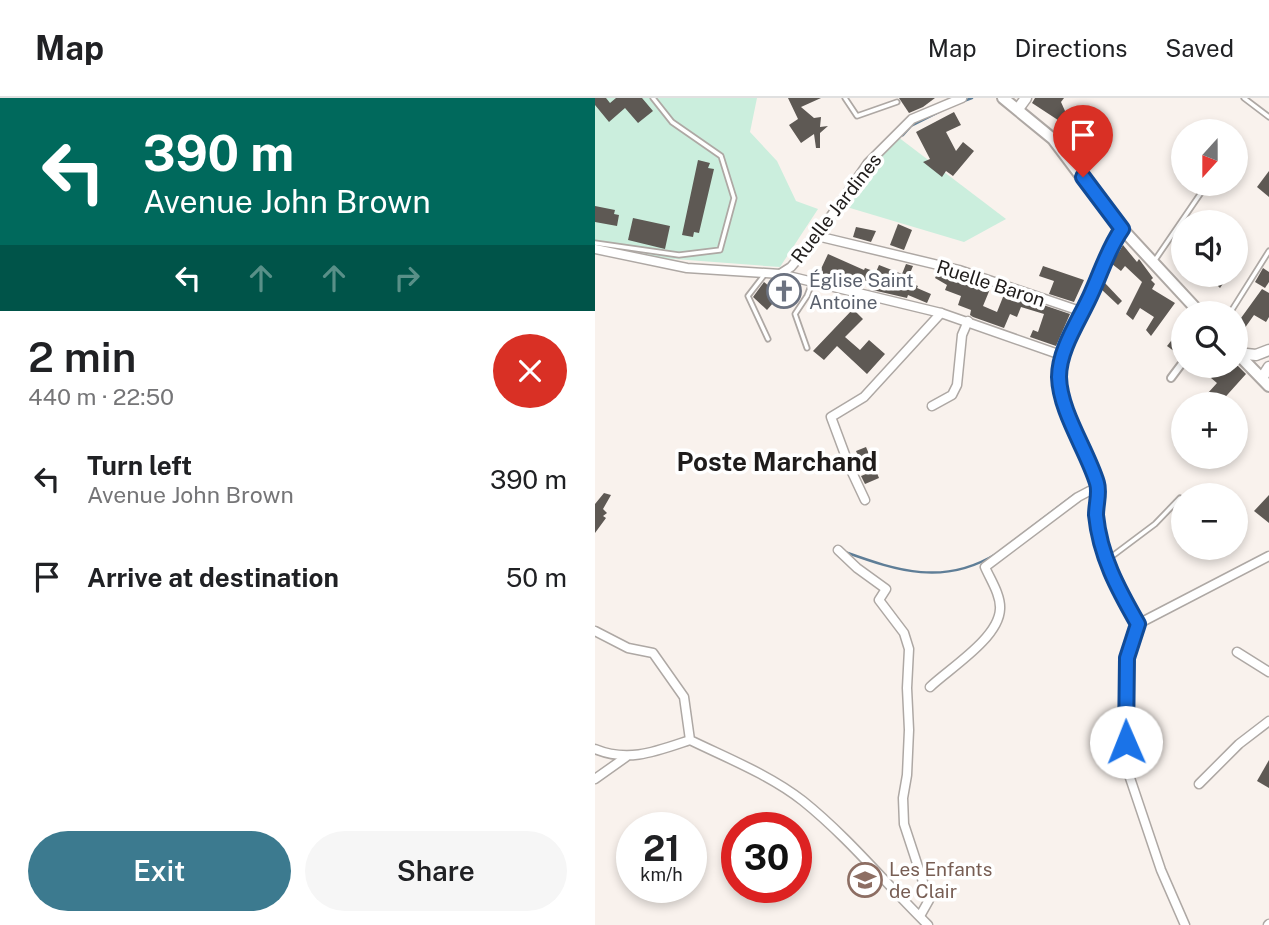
<!DOCTYPE html>
<html lang="en">
<head>
<meta charset="utf-8">
<style>
	body { margin:0; font-family:"Public Sans",sans-serif; background:#f6f6f6; color:#202124; height:100vh; display:flex; flex-direction:column; font-size:26px; white-space:nowrap }
	* { box-sizing:border-box; margin:0 }
	p { font-size:23px; color:#757577 }
	.icon { flex:none; width:38px; height:38px; fill:none; stroke:currentColor; stroke-width:2; stroke-linecap:round; stroke-linejoin:round }
	.map { position:relative; flex:1; overflow:hidden }
	.panel { display:flex; flex-direction:column; background:#fff; width:595px }
	.panel>* { flex:none }
	.guide { background:#00695c; color:#fff; overflow:hidden }
	.needle { width:46px; rotate:201deg }
	.fabs { position:absolute; left:576px; top:21px; display:grid; gap:14px }
	.fabs a { display:grid; place-items:center; width:77px; height:77px; border-radius:50%; background:#fff; box-shadow:0 4px 10px #0003; font-size:35px }
	.speed { position:absolute; left:21px; top:714px; display:flex; gap:14px; font-size:35px; font-weight:700; text-align:center }
	.speed>* { display:grid; place-content:center; width:91px; height:91px; border-radius:50%; background:#fff; box-shadow:0 4px 10px #0003; line-height:1 }
	.speed small { font-size:18px; font-weight:400 }
	.speed .limit { border:10px solid #d22; background:#fff; color:#111 }
	.pin { position:absolute; display:grid; place-items:center; width:60px; height:60px; color:#fff; margin:-72px -30px; border-radius:50% 50% 50% 0; rotate:-45deg; box-shadow:0 0 7px #0007 }
	.pin .icon { rotate:45deg }
	.me { position:absolute; width:77px; margin:-38px; rotate:359deg; stroke-linejoin:round; filter:drop-shadow(0 0 5px #0008) }
	.turn { display:flex; align-items:center; gap:24px; height:147px; padding:0 28px; font-size:32px }
	.turn .icon { width:91px; height:91px; stroke-width:2.5 }
	.turn b { display:block; font-size:49px; line-height:60px }
	.lanes { display:flex; align-items:center; height:66px; padding:0 28px; background:#0003; justify-content:center; gap:35px; direction:ltr }
	.lanes .off { opacity:.35 }
	.round { display:grid; place-items:center; flex:none; width:74px; height:74px; border-radius:37px; background:#f6f6f6 }
	.summary { display:flex; align-items:center; justify-content:space-between; height:119px; padding:0 28px }
	h1 { font-size:42px; font-weight:600; line-height:52px }
	.button { display:flex; gap:14px; margin-top:auto; padding:14px 28px }
	.button a { flex:1; height:80px; border-radius:42px; background:#3c7a8f; color:#fff; font-size:28px; font-weight:600; line-height:80px; text-align:center }
	.button a+a { background:#f6f6f6; color:#202124 }
	ul { padding:0; list-style:none }
	li { display:flex; align-items:center; gap:21px; height:98px; padding:0 28px }
	li div { flex:1 }
	li b { display:block; font-size:26px }
	li em { font-style:normal }
	header { display:flex; align-items:center; gap:42px; box-sizing:border-box; height:98px; padding:0 35px; background:#fff; border-bottom:2px solid #e0e0e0 }
	header strong { font-size:33px }
	nav { display:flex; gap:38px; margin-inline-start:auto; font-size:24px }
	main { display:flex; flex:1; min-height:0 }
	.map>svg:first-child { display:block }
	.green { fill:#cbeedd }
	.lines { fill:none; stroke-linecap:round; stroke-linejoin:round }
	.stream { stroke:#5f7e97; stroke-width:2.5 }
	.building { fill:#5e5954 }
	.service-casing { stroke:#aea8a4; stroke-width:7 }
	.pedestrian-casing { stroke:#aea8a4; stroke-width:10 }
	.minor-casing { stroke:#aea8a4; stroke-width:11 }
	.tertiary-casing { stroke:#aea8a4; stroke-width:13 }
	.secondary-casing { stroke:#aea8a4; stroke-width:14 }
	.service { stroke:#fff; stroke-width:3.5 }
	.pedestrian { stroke:#fff; stroke-width:6 }
	.minor { stroke:#fff; stroke-width:8 }
	.tertiary { stroke:#fff; stroke-width:10 }
	.secondary { stroke:#fff; stroke-width:10 }
	.route-casing { stroke:#114b97; stroke-width:18 }
	.route { stroke:#1a73e8; stroke-width:12 }
	.labels { text-anchor:middle; stroke-width:7; stroke-linejoin:round; paint-order:stroke }
	.street-label { font-size:19px; fill:#1f1c1b; stroke:#fff }
	.worship-label { font-size:19px; fill:#5b616d; stroke:#fff; text-anchor:start }
	.education-label { font-size:19px; fill:#785e54; stroke:#fff; text-anchor:start }
	.district-label { font-size:26px; font-weight:bold; fill:#1f1c1b; stroke:#fff }
</style>
</head>
<body>
<header>
<strong>Map</strong>
<nav><a>Map</a><a>Directions</a><a>Saved</a></nav>
</header>
<main>
<section class="panel">
<div class="guide">
<div class="turn"><svg class="icon" aria-label="left" viewBox="0 0 24 24"><path d="M17 20v-9H6M10 6l-5 5 5 5"/></svg><div><b>390 m</b>Avenue John Brown</div></div>
<div class="lanes"><svg class="icon" aria-label="left" viewBox="0 0 24 24"><path d="M17 20v-9H6M10 6l-5 5 5 5"/></svg><svg class="icon off" aria-label="ahead" viewBox="0 0 24 24"><path d="M12 20V5M6 11l6-6 6 6"/></svg><svg class="icon off" aria-label="ahead" viewBox="0 0 24 24"><path d="M12 20V5M6 11l6-6 6 6"/></svg><svg class="icon off" aria-label="right" viewBox="0 0 24 24"><path d="M7 20v-9h11M14 6l5 5-5 5"/></svg></div>
</div>
<div class="summary"><div><h1>2 min</h1><p>440 m · 22:50</p></div><a class="round" style="background:#d93025;color:#fff"><svg class="icon" aria-label="close" viewBox="0 0 24 24"><path d="M6 6l12 12M18 6L6 18"/></svg></a></div>
<ul>
<li><svg class="icon" aria-label="left" viewBox="0 0 24 24"><path d="M17 20v-9H6M10 6l-5 5 5 5"/></svg><div><b>Turn left</b><p>Avenue John Brown</p></div><em>390 m</em></li>
<li><svg class="icon" aria-label="arrive" viewBox="0 0 24 24"><path d="M6 21V4h12l-3 4 3 4H6"/></svg><div><b>Arrive at destination</b></div><em>50 m</em></li>
</ul>
<div class="button"><a>Exit</a><a>Share</a></div>
</section>
<div class="map">
<svg width="674" height="827" viewBox="0 0 674 827">
	<rect width="100%" height="100%" fill="#f9f2ed"/>
	<g class="green">
		<polygon points="0,0 162,0 155,34 182,63 201,103 223,111 185,169 66,160 0,143"/>
		<polygon points="303,39 411,121 369,144 245,107 275,66"/>
	</g>
	<g class="lines">
		<g class="stream">
			<polyline points="366,4 377,0"/>
			<polyline points="302,39 308,37 316,28 350,11"/>
			<polyline points="417,444 479,397"/>
			<path d="M250 454C303 473 349 488 401 456"/>
		</g>
	</g>
	<g class="building">
		<polygon points="0,0 11,0 15,5 21,0 47,0 58,13 43,25 30,10 14,24 0,7"/>
		<polygon points="193,0 226,0 206,9 219,20 226,19 225,29 233,28 225,35 225,50 221,50 219,36 206,45 194,27 203,21"/>
		<polygon points="304,0 340,0 328,9 314,15"/>
		<polygon points="440,0 469,0 466,4 470,13 475,16 469,26 437,5"/>
		<polygon points="359,14 366,27 351,34 361,53 368,44 379,53 358,78 351,73 347,79 328,64 335,61 321,34"/>
		<polygon points="103,62 115,65 113,70 119,71 104,135 99,134 98,139 87,137"/>
		<polygon points="674,73 674,99 662,89"/>
		<polygon points="0,108 20,112 19,116 24,117 22,128 0,124"/>
		<polygon points="38,120 75,128 70,151 33,142"/>
		<polygon points="303,126 317,132 309,152 295,147"/>
		<polygon points="261,129 281,133 276,144 258,139"/>
		<polygon points="528,147 542,164 544,161 558,180 556,182 560,186 557,191 580,205 556,238 551,232 559,219 545,210 538,222 531,216 547,184 530,168 526,173 517,166"/>
		<polygon points="233,156 269,172 270,170 281,174 284,167 307,176 311,166 318,168 313,180 319,183 318,186 323,188 322,190 336,196 332,205 313,197 312,200 273,191 276,185 257,178 254,186 227,179 225,173"/>
		<polygon points="448,168 489,182 479,204 454,196 459,183 444,178"/>
		<polygon points="668,170 674,174 674,184 670,190 660,184"/>
		<polygon points="343,174 395,191 388,208 402,214 410,194 475,216 461,248 435,239 438,232 443,234 449,216 426,209 422,219 415,216 409,230 378,219 375,217 376,212 363,207 366,198 350,192 352,187 340,180"/>
		<polygon points="612,177 634,177 625,190"/>
		<polygon points="169,184 185,197 172,212 158,199"/>
		<polygon points="509,184 527,203 523,207 506,191"/>
		<polygon points="667,191 674,195 674,219 671,224 659,217 647,234 640,229 640,215 646,220"/>
		<polygon points="258,211 268,221 250,239 265,252 274,242 290,256 272,276 242,248 229,262 218,253"/>
		<polygon points="588,228 588,258 587,259 572,248"/>
		<polygon points="625,268 643,268 651,276 624,306 603,306 622,285 616,280"/>
		<polygon points="271,349 284,380 270,386 266,378 271,376 261,353"/>
		<polygon points="9,395 16,397 8,411 12,415 8,418 11,420 0,435 0,406"/>
		<polygon points="674,397 674,425 659,413"/>
		<polygon points="674,662 674,690 662,683"/>
	</g>
	<g class="lines">
		<g class="service-casing">
			<g id="service">
				<polyline points="250,0 262,18 302,4"/>
				<polyline points="649,0 674,19"/>
				<polyline points="0,145 84,157 125,152 139,100 126,58 77,24 58,0"/>
				<polyline points="560,162 612,86"/>
				<polyline points="170,176 153,198 173,241"/>
				<polyline points="635,215 674,153"/>
				<polyline points="212,250 200,216 212,198 217,185"/>
				<polyline points="512,462 560,426 585,400"/>
			</g>
		</g>
		<g class="pedestrian-casing">
			<polyline id="pedestrian" points="576,280 588,264"/>
		</g>
		<g class="minor-casing">
			<g id="minor">
				<path d="M527 131C513 151 507 172 497 194 486 220 464 250 464 279 465 314 493 352 502 385 505 395 501 406 501 417 505 458 523 491 543 526L532 560 530 617 532 671 566 772 590 827"/>
				<polyline points="222,138 364,172 488,214"/>
				<polyline points="0,151 92,170 185,176 218,184 346,215 469,258"/>
				<polyline points="185,176 196,169 222,138 273,65 317,21 367,0"/>
				<polyline points="337,308 357,297 362,287 367,237 373,223"/>
				<polyline points="270,402 255,370 236,319 269,299 346,215"/>
				<polyline points="243,452 262,470 291,491 284,502 309,535 314,551 312,590 314,632 312,677 308,700 309,726 334,802 325,818"/>
				<polyline points="543,526 674,458"/>
				<path d="M0 533 33 550 58 555 89 599 95 642C132 660 175 677 208 703 254 740 291 786 333 827"/>
				<polyline points="642,554 674,574"/>
				<path d="M335 589C355 570 404 540 405 511 406 497 395 481 390 469L483 399 504 388"/>
				<path d="M0 651C34 665 62 653 95 642"/>
				<polyline points="0,681 31,659"/>
				<polyline points="604,686 644,646 674,623"/>
				<polyline points="673,827 674,826"/>
			</g>
		</g>
		<g class="tertiary-casing">
			<g id="tertiary">
				<polyline points="423,11 431,0"/>
				<polyline points="642,255 661,257 674,252"/>
				<polyline points="667,280 674,269"/>
			</g>
		</g>
		<g class="secondary-casing">
			<g id="secondary">
				<polyline points="408,0 458,41 518,121 605,215"/>
				<polyline points="640,253 674,288"/>
			</g>
		</g>
		<use href="#service" class="service"/>
		<use href="#pedestrian" class="pedestrian"/>
		<use href="#minor" class="minor"/>
		<use href="#tertiary" class="tertiary"/>
		<use href="#secondary" class="secondary"/>
	</g>
	<g class="lines">
		<g class="route-casing">
			<path id="route" d="M488 79 527 131C513 151 507 172 497 194 486 220 464 250 464 279 465 314 492 352 502 385 505 395 501 406 501 417 505 458 523 491 543 526L532 560 531 644"/>
		</g>
		<use href="#route" class="route"/>
	</g>
	<defs>
		<g id="church-ring" transform="scale(1.75)"><circle r="9.5" fill="#fff" stroke="#6b7280" stroke-width="1.5"/><path d="M-1.2-6h2.4v3.5h3.3v2.4h-3.3V6h-2.4V-.1h-3.3v-2.4h3.3Z" fill="#6b7280"/></g>
		<g id="school-ring" transform="scale(1.75)"><circle r="9.5" fill="#fff" stroke="#8d6e63" stroke-width="1.5"/><path d="M0-5L7-2L0 1L-7-2ZM-4 1L0 2.5L4 1V4Q0 6-4 4Z" fill="#8d6e63"/></g>
	</defs>
	<g fill-rule="evenodd">
		<use href="#church-ring" x="189" y="193"/>
		<use href="#school-ring" x="270" y="782"/>
	</g>
	<g class="labels">
		<g class="street-label">
			<text transform="translate(241 110) rotate(-52)" y="7">Ruelle Jardines</text>
			<text transform="translate(396 185) rotate(18)" y="7">Ruelle Baron</text>
		</g>
		<g class="worship-label">
			<text x="214" y="189">Église Saint<tspan x="214" dy="22">Antoine</tspan></text>
		</g>
		<g class="education-label">
			<text x="294" y="778">Les Enfants<tspan x="294" dy="22">de Clair</tspan></text>
		</g>
		<g class="district-label">
			<text x="182" y="373">Poste Marchand</text>
		</g>
	</g>
</svg>
<div class="fabs">
<a><svg class="needle" viewBox="-14 -14 28 28"><path d="M0-13l5 13h-10z" fill="#e53935"/><path d="M0 13l5-13h-10z" fill="#757577"/></svg></a>
<a><svg class="icon" aria-label="sound" viewBox="0 0 24 24"><path d="M4 9h4l5-4v14l-5-4H4zM17 9q2 3 0 6"/></svg></a>
<a><svg class="icon" aria-label="search" viewBox="0 0 24 24"><circle cx="10" cy="10" r="6"/><path d="M15 15l6 6"/></svg></a>
<a>+</a>
<a>−</a>
</div>
<div class="speed"><div>21<small>km/h</small></div><div class="limit">30</div></div>
<div class="pin" style="left:488px;top:79px;background:#d93025"><svg class="icon" aria-label="arrive" viewBox="0 0 24 24"><path d="M6 21V4h12l-3 4 3 4H6"/></svg></div>
<svg class="me" style="left:531px;top:644px" viewBox="-20 -20 40 40"><circle r="19" fill="#fff"/><path d="M0-13L10 11 0 6-10 11z" fill="#1a73e8"/></svg>
</div>
</main>
</body>
</html>
